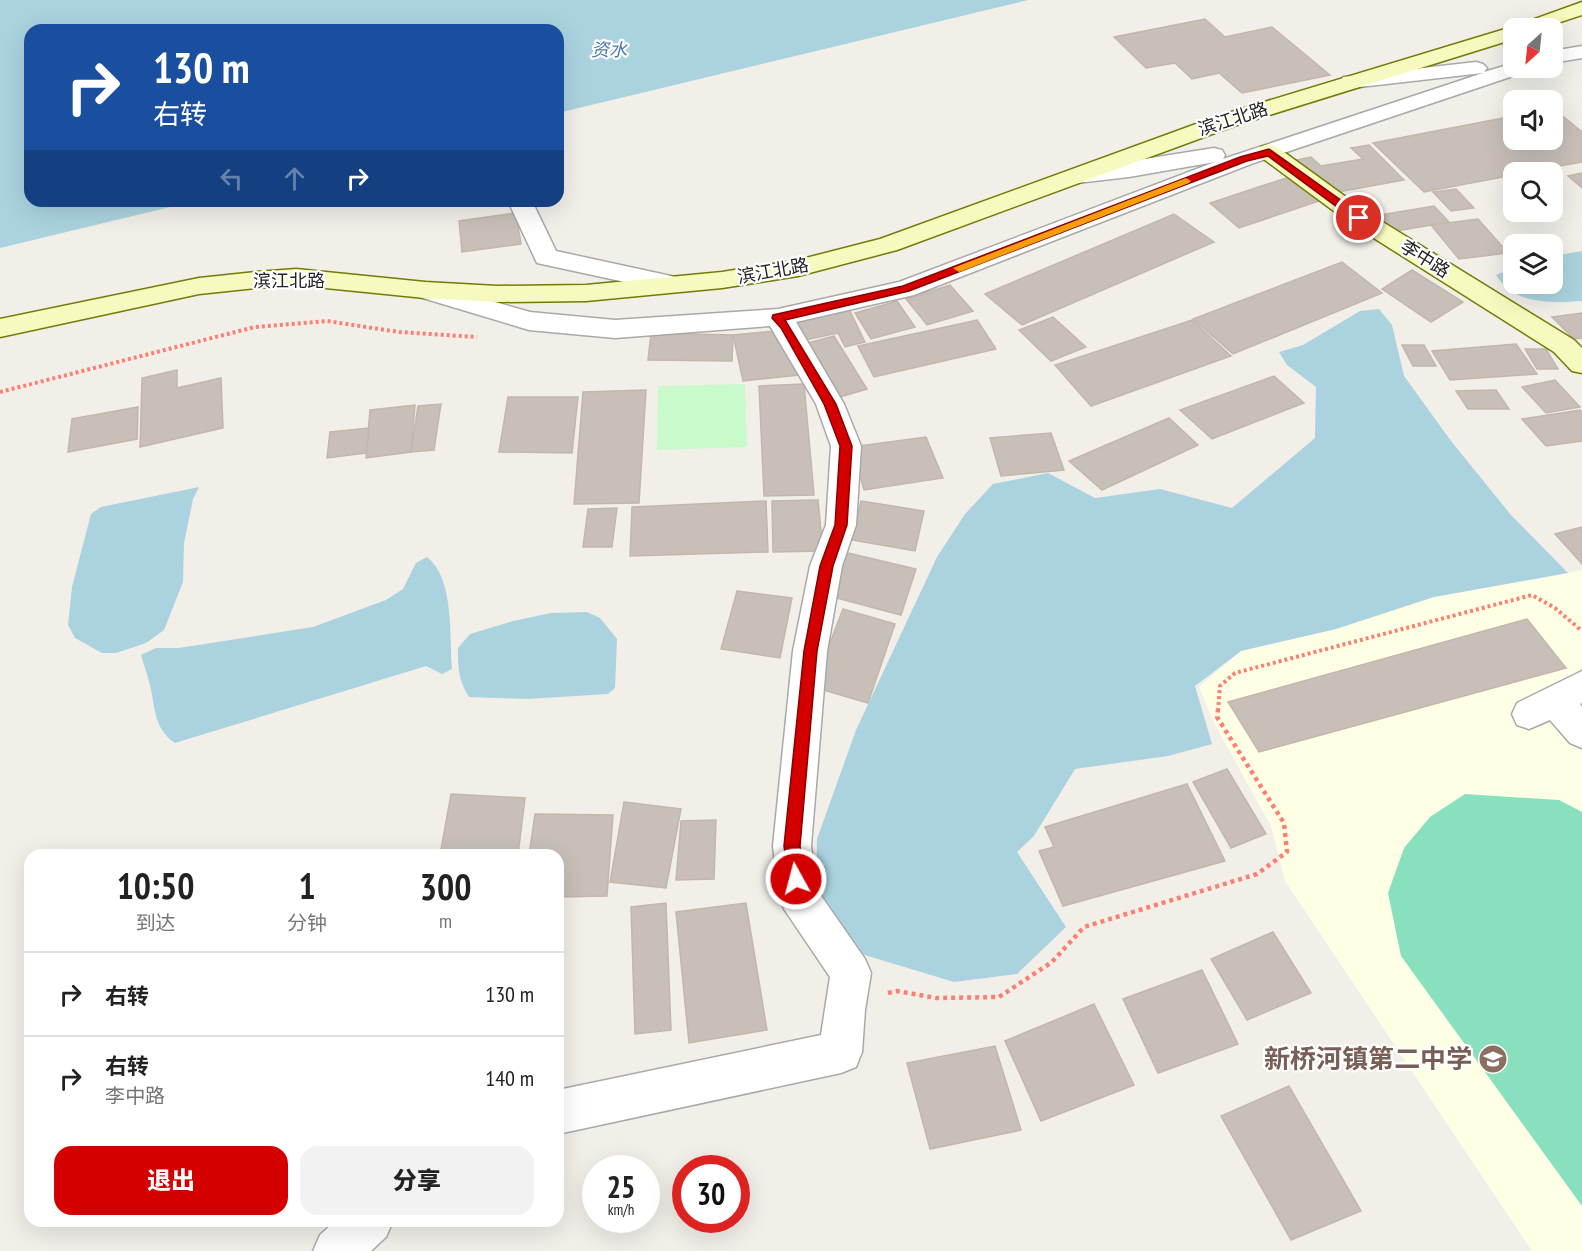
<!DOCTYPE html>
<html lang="zh">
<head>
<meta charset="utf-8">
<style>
	body { margin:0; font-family:"PT Sans Narrow","Noto Sans SC",sans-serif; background:#f2f2f2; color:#222; height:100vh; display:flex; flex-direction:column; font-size:22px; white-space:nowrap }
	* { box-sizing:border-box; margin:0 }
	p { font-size:20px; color:#767676 }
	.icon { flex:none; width:33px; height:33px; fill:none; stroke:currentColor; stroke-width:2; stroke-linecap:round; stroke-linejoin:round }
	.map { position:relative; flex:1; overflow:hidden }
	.sheet { position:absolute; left:24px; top:849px; width:540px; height:378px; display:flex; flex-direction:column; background:#fff; border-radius:18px; box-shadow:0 6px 24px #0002 }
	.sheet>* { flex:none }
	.banner { position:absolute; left:24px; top:24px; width:540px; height:183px; border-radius:18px; box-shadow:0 6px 24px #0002; background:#1a4fa0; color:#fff; overflow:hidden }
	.needle { width:39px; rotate:207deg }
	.buttons { position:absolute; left:1503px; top:18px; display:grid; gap:12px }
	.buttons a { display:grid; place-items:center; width:60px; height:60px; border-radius:12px; background:#fff; box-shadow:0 6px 24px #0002; font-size:30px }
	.speed { position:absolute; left:582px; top:1155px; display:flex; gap:12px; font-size:30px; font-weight:700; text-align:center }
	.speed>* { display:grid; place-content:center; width:78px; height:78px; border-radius:50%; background:#fff; box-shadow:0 6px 24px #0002; line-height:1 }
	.speed small { font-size:15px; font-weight:400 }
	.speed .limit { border:9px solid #d22; background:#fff; color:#111 }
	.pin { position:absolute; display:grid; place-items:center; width:51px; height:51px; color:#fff; margin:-26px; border:3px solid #fff; border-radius:50%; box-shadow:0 2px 6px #0007 }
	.me { position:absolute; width:66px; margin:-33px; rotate:353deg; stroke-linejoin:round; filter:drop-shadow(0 0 4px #0008) }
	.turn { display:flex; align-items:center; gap:21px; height:126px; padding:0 30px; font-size:27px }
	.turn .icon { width:78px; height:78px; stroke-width:2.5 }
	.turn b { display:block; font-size:42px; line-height:51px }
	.lanes { display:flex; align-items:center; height:57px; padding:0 30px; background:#0003; justify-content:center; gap:30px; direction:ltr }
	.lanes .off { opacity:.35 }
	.eta { display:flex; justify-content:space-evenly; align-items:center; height:102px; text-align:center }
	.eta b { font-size:36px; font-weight:800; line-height:42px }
	.action { display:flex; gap:12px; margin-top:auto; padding:12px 30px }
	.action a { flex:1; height:69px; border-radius:18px; background:#d40000; color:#fff; font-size:24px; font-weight:800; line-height:69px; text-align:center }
	.action a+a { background:#f2f2f2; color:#222 }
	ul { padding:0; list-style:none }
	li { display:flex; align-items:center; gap:18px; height:84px; padding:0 30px; border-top:2px solid #e0e0e0 }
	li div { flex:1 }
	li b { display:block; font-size:22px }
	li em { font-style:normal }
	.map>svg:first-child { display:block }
	.education { fill:#ffffe5 }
	.park { fill:#c8facc }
	.pitch { fill:#88e0be }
	.water { fill:#aad3df }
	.building { fill:#c7bfb8; stroke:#c4b6ab; stroke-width:1.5 }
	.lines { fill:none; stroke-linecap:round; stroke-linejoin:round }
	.street-casing { stroke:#a9a9a9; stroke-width:3 }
	.secondary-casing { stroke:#707d05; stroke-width:3 }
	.path-far1 { stroke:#fa8072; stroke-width:4; stroke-dasharray:3 3; stroke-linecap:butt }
	.path { stroke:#fa8072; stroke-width:4.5; stroke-dasharray:4 4; stroke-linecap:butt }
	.street { fill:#fff; fill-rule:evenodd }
	.secondary { fill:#f7fabf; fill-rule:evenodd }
	.route { fill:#d40000; stroke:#8a0000; stroke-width:1.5 }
	.slow { fill:#f59e0b }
	.labels { text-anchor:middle; stroke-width:4.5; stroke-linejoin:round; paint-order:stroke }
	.far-water-label { font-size:18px; font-style:italic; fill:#4a7aab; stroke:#fff }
	.far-street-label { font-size:18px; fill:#222; stroke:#fff }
	.near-education-label { font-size:26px; font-weight:bold; fill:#785e54; stroke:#fff; text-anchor:end }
</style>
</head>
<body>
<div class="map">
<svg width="1582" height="1251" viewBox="0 0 1582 1251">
	<rect width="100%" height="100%" fill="#f2efe9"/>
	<polygon class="education" points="1582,570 1582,1251 1532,1251 1285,881 1271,826 1214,723 1199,687 1241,651 1336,629 1434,597"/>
	<polygon class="park" points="745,384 747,447 657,450 658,386"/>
	<polygon class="pitch" points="1465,794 1559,800 1582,812 1582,1206 1401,956 1388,893 1404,848 1430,817"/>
	<g class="water">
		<polygon points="0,0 1028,0 558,113 558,30 30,30 30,201 195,201 0,248"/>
		<path d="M1582 251V301C1551 303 1514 305 1496 275L1513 268 1514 284H1552L1553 256Z"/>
		<polygon points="1379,309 1392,325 1404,376 1451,441 1511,515 1568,573 1434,597 1336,629 1241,651 1195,686 1212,744 1168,756 1075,769 1034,836 1017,852 1066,927 1017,974 954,982 848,950 829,926 816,887 817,839 856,730 937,557 965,514 993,484 1048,473 1095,498 1160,489 1232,508 1315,438 1316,387 1287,365 1279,352 1303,345 1360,311"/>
		<polygon points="199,487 193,499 184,543 183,582 164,630 146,643 116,653 102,653 75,638 68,625 72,587 91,514 101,507"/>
		<path d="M427 557C455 579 449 637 452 669L442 674 426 666 175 743C151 727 156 702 148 678 146 670 143 663 141 655L156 648H179L313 627 386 600 403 589 416 563Z"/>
		<path d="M587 612 600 618 617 639 615 688 608 694 527 699 469 697C458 680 458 667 458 648L470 634 513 621 551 613Z"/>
	</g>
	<g class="building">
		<polygon points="1205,19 1225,37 1272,27 1330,75 1242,93 1219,73 1192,79 1175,63 1146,68 1114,37"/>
		<polygon points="1553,108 1582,132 1582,162 1526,172 1514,172 1514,175 1424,192 1373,143 1514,116 1514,140 1552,140"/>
		<polygon points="1369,145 1404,180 1327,194 1292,161 1311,157 1321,166 1363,159 1351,148"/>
		<polygon points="1582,173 1582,188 1568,176"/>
		<polygon points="1289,177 1319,201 1239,228 1210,203"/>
		<polygon points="1456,189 1474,208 1451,211 1433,192"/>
		<polygon points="1434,206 1449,222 1391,232 1374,216"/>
		<polygon points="516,213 521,244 462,252 459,221"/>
		<polygon points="1174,214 1214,242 1022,325 985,294"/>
		<polygon points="1478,219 1508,253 1459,259 1431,225"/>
		<polygon points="1342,262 1382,293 1233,354 1193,319"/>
		<polygon points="1412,270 1463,302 1431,322 1382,289"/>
		<polygon points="950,285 973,311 927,325 906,299"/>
		<polygon points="897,301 915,327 871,339 855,313"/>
		<polygon points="849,309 865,342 845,347 838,333 801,341 791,321"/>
		<polygon points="1582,313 1582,338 1574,339 1552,317"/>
		<polygon points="1053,317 1086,347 1051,361 1019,330"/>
		<polygon points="977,320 996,349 874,377 858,346"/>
		<polygon points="1192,320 1231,356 1091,406 1055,365"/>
		<polygon points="785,330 799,375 743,381 733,335"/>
		<polygon points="651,333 733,335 732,361 648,360"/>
		<polygon points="834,336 867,389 833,399 800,345"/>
		<polygon points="1516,344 1537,374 1450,380 1432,351"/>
		<polygon points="1402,345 1424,345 1436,366 1413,366"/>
		<polygon points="1525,349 1546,349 1558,369 1537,369"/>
		<polygon points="177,370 177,388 221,378 223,428 140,447 142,378"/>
		<polygon points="1274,376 1304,403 1212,439 1180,410"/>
		<polygon points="1555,380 1580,407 1546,413 1522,387"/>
		<polygon points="804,384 814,495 764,496 759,386"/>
		<polygon points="646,390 639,503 574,504 583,392"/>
		<polygon points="1496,390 1509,409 1468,409 1456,391"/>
		<polygon points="508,397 578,397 572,453 499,452"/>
		<polygon points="441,404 434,450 411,452 418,406"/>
		<polygon points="415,405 411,452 366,458 370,410"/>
		<polygon points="138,407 137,439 68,452 72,419"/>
		<polygon points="1580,410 1582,413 1582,441 1546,446 1522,419"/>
		<polygon points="1169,418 1198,445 1102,490 1069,461"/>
		<polygon points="369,428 366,453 327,458 330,432"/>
		<polygon points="1051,433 1064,470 1001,476 990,438"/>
		<polygon points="926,437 943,478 864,490 852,447"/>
		<polygon points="818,500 823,551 773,552 772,501"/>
		<polygon points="766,501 768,552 630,556 632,507"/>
		<polygon points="861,501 924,511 915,551 852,540"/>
		<polygon points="617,508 612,547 583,547 588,509"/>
		<polygon points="1582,527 1582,564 1555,534"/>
		<polygon points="844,552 916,569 901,615 829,596"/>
		<polygon points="737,591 792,598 780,658 721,649"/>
		<polygon points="843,609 895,624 868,703 813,687"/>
		<polygon points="1527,619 1566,668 1259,752 1228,702"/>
		<polygon points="1227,769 1266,834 1231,848 1193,782"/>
		<polygon points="1187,784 1225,861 1063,906 1039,851 1054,847 1045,827"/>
		<polygon points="451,794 525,798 518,855 440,855"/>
		<polygon points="624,802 681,809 666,888 610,882"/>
		<polygon points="535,814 613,815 607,896 558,897 558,855 529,855"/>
		<polygon points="716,820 714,879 676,880 681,821"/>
		<polygon points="666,903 671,1030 635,1034 631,907"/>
		<polygon points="746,903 767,1030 689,1043 676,912"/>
		<polygon points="1273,932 1311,993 1247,1020 1211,959"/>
		<polygon points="1202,970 1238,1044 1158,1073 1123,999"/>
		<polygon points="1094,1004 1134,1085 1041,1121 1005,1041"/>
		<polygon points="995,1046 1021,1130 930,1149 907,1063"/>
		<polygon points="1289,1086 1361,1211 1291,1240 1221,1116"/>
	</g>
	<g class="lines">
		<g class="street-casing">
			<g id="street">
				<polygon points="1582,46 1582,58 1552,63 1552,51"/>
				<polygon points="1476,62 1483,64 1487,68 1484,72 1514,63 1514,68 1529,68 1525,72 1251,164 914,295 796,322 844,404 861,446 856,525 842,566 827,651 811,846 817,890 865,959 871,973 865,1010 862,1052 856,1067 841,1073 558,1134 558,1090 821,1035 830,977 784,909 779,896 773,846 793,651 810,566 826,525 831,446 816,404 770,326 615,338 529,330 416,296 412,290 416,284 425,282 530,312 615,320 778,309 899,282 1215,162 1129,177 1077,183 1069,181 1065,176 1069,171 1214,148 1222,150 1225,155 1223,159 1483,73 1351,88 1343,87 1340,82 1343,77"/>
				<polygon points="508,201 532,201 556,251 671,276 680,278 684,284 680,290 671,292 537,263"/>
				<polygon points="1582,671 1582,703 1580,704 1582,707 1582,748 1570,743 1550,720 1529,729 1517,725 1512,714 1517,703"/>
				<polygon points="335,1221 393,1221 386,1237 371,1251 313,1251 320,1235"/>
			</g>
		</g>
		<g class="secondary-casing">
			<g id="secondary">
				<polygon points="1582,2 1582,15 1542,28 1514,28 1514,39 1234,126 897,250 798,276 722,288 586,301 497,302 425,298 296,285 256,288 199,294 0,337 0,319 199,278 256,272 296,269 425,282 497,286 586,285 722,272 798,260 880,239 1218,116 1515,26"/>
				<polygon points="1269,145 1277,147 1368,213 1574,340 1582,348 1582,373 1572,371 1554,352 1350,223 1261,157 1258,152 1261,147"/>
			</g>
		</g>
		<g class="path-far1">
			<polyline points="0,392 255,327 327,321 399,332 477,337"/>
			<polyline points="1218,711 1220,686 1235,673 1532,595 1555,608 1582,631"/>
		</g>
		<polyline class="path" points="888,993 897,991 936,998 999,997 1052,962 1084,927 1257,874 1287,852 1284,823 1217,717 1218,710"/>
		<use href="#street" class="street"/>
		<use href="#secondary" class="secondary"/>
	</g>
	<polygon class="route" points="1269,149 1363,216 1363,221 1356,221 1268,156 1247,161 909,291 785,320 836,404 852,446 847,525 833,566 817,651 800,846 804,879 802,885 796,887 790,885 784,846 804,651 820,566 835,525 840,446 824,404 781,328 772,318 773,315 903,286 1240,157"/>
	<polygon class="slow" points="1186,178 1191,181 1189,183 962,271 959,272 953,268"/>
	<defs>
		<g id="school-disc" transform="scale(1.5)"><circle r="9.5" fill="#8d6e63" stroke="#fff"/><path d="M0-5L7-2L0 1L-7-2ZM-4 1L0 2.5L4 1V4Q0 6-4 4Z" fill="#fff"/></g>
	</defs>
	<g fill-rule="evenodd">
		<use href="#school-disc" x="1493" y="1059"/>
	</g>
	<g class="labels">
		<g class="far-water-label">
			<text x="609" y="56">资水</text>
		</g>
		<g class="far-street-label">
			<text transform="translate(1233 119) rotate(-18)" y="6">滨江北路</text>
			<text transform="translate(1425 259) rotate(32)" y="6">李中路</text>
			<text transform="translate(773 271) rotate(-10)" y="6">滨江北路</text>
			<text x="289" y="287">滨江北路</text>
		</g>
		<g class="near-education-label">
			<text x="1472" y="1068">新桥河镇第二中学</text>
		</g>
	</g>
</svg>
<div class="buttons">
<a><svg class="needle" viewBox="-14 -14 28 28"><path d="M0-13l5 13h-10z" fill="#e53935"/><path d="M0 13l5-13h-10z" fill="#767676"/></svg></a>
<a><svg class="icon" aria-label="sound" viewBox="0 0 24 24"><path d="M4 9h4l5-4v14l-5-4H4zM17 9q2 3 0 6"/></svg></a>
<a><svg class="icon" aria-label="search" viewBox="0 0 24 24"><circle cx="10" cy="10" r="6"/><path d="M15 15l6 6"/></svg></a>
<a><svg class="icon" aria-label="layers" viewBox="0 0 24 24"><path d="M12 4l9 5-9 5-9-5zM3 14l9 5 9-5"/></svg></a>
</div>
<div class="speed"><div>25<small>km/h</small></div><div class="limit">30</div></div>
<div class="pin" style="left:1359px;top:218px;background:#d93025"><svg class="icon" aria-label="arrive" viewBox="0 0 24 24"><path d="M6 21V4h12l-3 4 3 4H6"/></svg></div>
<svg class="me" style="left:796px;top:879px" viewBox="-20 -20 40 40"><circle r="17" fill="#d40000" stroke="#fff" stroke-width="3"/><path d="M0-11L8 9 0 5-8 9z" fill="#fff"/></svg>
<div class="banner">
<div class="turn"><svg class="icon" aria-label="right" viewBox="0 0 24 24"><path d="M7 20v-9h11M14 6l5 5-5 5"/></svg><div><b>130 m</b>右转</div></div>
<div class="lanes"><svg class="icon off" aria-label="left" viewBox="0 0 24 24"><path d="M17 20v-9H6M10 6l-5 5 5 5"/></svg><svg class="icon off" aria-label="ahead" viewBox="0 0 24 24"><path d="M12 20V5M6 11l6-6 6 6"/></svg><svg class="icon" aria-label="right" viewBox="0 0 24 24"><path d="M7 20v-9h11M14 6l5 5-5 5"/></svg></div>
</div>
<section class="sheet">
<div class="eta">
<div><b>10:50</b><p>到达</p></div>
<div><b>1</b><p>分钟</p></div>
<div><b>300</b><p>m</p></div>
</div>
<ul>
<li><svg class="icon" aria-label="right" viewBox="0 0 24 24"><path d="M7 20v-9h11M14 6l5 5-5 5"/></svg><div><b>右转</b></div><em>130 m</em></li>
<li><svg class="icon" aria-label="right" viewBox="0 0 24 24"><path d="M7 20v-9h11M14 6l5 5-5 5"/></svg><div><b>右转</b><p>李中路</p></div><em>140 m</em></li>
</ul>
<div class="action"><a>退出</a><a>分享</a></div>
</section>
</div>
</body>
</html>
